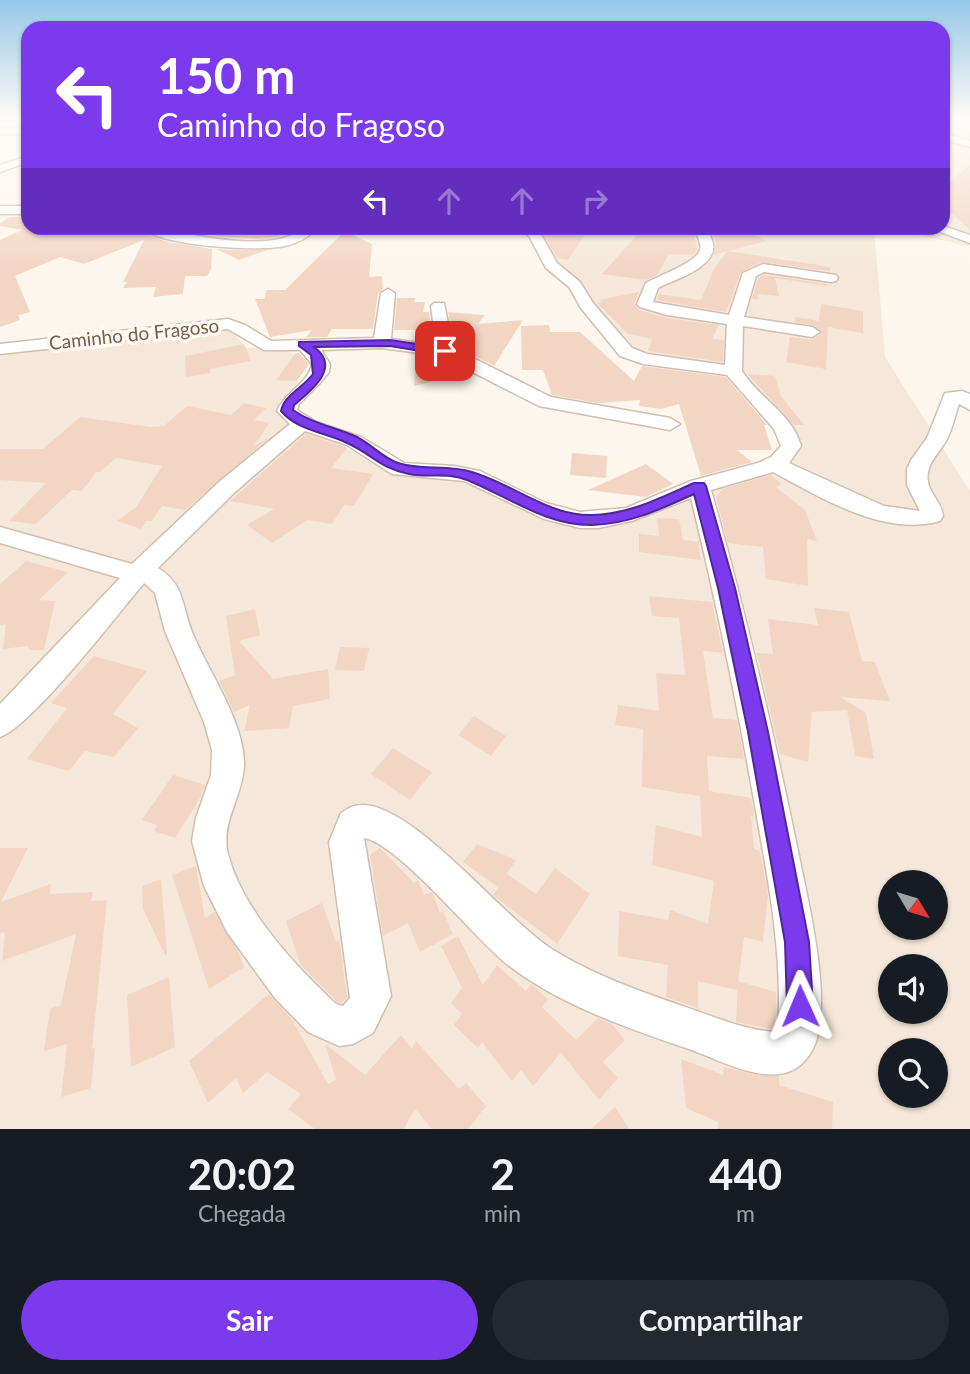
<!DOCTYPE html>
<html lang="pt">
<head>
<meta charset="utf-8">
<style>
	body { margin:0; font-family:Lato,sans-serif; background:#242831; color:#f1f3f6; height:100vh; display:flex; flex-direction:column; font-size:26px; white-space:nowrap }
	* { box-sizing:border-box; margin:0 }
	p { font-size:23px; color:#9ea1a6 }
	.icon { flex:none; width:38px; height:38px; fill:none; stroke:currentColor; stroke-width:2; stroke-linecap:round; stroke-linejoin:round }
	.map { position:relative; height:1129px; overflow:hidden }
	.drawer { display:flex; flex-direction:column; background:#171b24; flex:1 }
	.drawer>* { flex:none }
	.banner { position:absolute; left:21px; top:21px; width:929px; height:214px; border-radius:21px; box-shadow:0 2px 5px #0004; background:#7c3aed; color:#fff; overflow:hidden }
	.needle { width:46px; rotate:128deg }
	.controls { position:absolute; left:878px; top:870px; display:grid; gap:14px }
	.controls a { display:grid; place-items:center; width:70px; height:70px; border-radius:50%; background:#171b24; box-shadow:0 2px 5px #0004; font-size:35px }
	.pin { position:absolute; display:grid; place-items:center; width:60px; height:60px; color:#fff; margin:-30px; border-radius:14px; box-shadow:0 4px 10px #0006 }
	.me { position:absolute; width:77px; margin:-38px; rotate:359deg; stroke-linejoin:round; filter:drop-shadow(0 0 5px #0008) }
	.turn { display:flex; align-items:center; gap:24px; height:147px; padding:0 21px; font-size:32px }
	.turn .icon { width:91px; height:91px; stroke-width:2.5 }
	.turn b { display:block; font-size:49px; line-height:60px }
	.lanes { display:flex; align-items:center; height:66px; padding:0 21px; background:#0003; justify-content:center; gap:35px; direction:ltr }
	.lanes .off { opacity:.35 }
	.eta { display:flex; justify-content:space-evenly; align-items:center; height:119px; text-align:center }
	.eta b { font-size:42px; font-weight:700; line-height:49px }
	.primary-button { display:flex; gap:14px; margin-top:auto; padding:14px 21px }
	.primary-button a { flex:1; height:80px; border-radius:42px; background:#7c3aed; color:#fff; font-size:28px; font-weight:700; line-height:80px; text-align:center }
	.primary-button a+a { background:#242831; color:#f1f3f6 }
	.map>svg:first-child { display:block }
	.residential { fill:#f5e8da; fill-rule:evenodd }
	.building { fill:#f3d5c3 }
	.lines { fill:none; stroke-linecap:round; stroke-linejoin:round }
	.minor-casing { stroke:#d1beb0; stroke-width:3 }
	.minor { fill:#fff; fill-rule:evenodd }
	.route { fill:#7c3aed; stroke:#51269a; stroke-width:2 }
	.labels { text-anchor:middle; stroke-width:7; stroke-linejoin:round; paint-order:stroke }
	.far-street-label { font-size:19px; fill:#7a5c4d; stroke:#fffaf3 }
</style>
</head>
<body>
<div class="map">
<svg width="970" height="1129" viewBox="0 0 970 1129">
	<rect width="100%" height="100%" fill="#fdf6ec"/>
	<g class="residential">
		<polygon points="943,124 970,130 970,246 885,228 943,228"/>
		<path d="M517 228H874L885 357 970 491V1129H0V352L224 322 246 348 275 347 296 355 298 391 278 410 376 465 444 475 541 512 597 514 696 495 767 467 784 439 728 375 643 361 625 353 540 256 527 231ZM891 882H936V928H891ZM891 966H936V1012H891ZM891 1050H936V1096H891Z"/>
	</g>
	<g class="building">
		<polygon points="970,165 970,230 943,205 943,189"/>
		<polygon points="10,217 28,217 28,228 73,230 87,228 112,232 112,228 141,228 151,236 168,242 212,249 211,269 207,276 185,276 183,294 153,297 156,287 123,288 127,282 123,282 144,240 84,264 60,257 15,276 30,312 18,315 20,320 0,327 0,240 22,230 0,226 0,223"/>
		<polygon points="165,228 227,228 264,233 285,228 300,228 276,237 259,239 224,237"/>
		<polygon points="539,228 558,229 589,228 568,260 557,258"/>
		<polygon points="643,228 675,228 694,233 697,249 693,255 669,254 657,275 646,280 602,274"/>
		<polygon points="728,228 741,228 767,241 728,251 831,267 830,271 762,262 741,272 726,312 657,300 659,294 701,300 714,269 727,251 714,255 716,244 711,231"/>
		<polygon points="345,231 372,244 369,277 382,276 383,289 378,293 373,329 332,329 327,337 306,337 312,330 270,337 255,299 264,299 267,290 285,290"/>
		<polygon points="216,249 233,250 267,250 239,260"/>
		<polygon points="764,275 827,284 827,286 775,278 779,296 758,294 758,300 752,299 758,278"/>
		<polygon points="639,292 634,304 639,310 667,318 719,325 712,339 724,340 723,362 648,351 652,339 628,334 597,303 602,302 599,300"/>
		<polygon points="397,298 415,298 414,302 425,302 423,312 429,312 431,330 394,330"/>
		<polygon points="821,304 863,311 863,333 828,327 826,369 786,362 790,337 812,340 822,333 813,325 795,322 795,317 819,321"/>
		<polygon points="448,312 485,315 478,324 523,320 494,366 455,346"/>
		<polygon points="549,325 550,332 580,332 634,381 642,366 726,377 767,425 764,425 772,450 737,450 752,462 701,476 679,404 661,409 639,406 640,400 597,403 552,395 543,370 522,370 521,326"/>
		<polygon points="244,344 251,361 210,369 210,373 186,377 185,356"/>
		<polygon points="296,353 299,353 309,364 297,381 276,380"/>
		<polygon points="416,355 440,359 466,372 414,386"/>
		<polygon points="747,374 775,376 781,396 804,425 794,425"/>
		<polygon points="244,403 266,408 254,420 269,423 254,446 270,437 185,510 162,506 152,521 146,521 141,529 117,521 136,507 162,466 116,458 100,472 96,472 82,491 72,490 36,524 9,521 46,483 0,480 0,449 43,449 80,417 151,427 164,426 187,406 231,415"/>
		<polygon points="306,434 347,448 331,468 373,474 354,506 344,505 332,524 307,520 272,543 247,525 274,509 230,501"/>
		<polygon points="572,453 607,456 606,478 570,475"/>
		<polygon points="646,464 673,484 646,497 588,490"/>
		<polygon points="771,475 782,484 776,487 805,510 817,541 807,539 808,586 766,579 763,547 728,543 716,497 722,489"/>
		<polygon points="657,518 679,519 683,540 699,542 700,560 639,552 639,534 659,536"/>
		<polygon points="26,561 68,572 39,600 55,601 44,650 29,650 28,646 3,649 6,624 0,625 0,584"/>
		<polygon points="649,596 712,602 723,653 703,651 713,718 737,720 744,759 707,756 709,791 751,798 754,816 751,816 754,849 760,851 768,896 763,942 744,937 737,990 698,981 698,1008 666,997 668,965 618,956 619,911 668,920 670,910 708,924 714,881 652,865 656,825 702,837 700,796 642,787 643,729 615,725 618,705 659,711 656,673 685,675 679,618 652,616"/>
		<polygon points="814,608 849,612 862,661 875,662 890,701 840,697 866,713 874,759 855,756 847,710 812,712 808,762 780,754 757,653 773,654 768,619 818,625"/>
		<polygon points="255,609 260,635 239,641 273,679 328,669 330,699 293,706 289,728 244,731 250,705 234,712 219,681 235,675 226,616"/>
		<polygon points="340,647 369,648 364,671 335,670"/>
		<polygon points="94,656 147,671 113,714 138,728 114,757 85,751 69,771 27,759 67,708 51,703"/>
		<polygon points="474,716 506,736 491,756 458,735"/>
		<polygon points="393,748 432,772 410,800 371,774"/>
		<polygon points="173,775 205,785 200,798 175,838 154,831 157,825 142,820"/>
		<polygon points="477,844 516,860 498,887 463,862"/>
		<polygon points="0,848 28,848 1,902 51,884 50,894 93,892 91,901 107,900 92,1049 95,1048 91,1088 61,1097 67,1044 44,1051 50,1009 61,1005 76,934 2,961 5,932 0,933"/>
		<polygon points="380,848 414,883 418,880 424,895 431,892 433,894 440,913 443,911 453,934 420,952 408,923 383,936 370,855"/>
		<polygon points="196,866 205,918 214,912 239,953 244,967 209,989 172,875"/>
		<polygon points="555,868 590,894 557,944 493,895 507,874 536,894"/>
		<polygon points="161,879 167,955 165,955 143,909 142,886"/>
		<polygon points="322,903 336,942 339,940 340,944 347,997 342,1003 337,1002 300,964 286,921"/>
		<polygon points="458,936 483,985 497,965 526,991 531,984 548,999 542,1007 576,1040 598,1018 613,1025 625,1040 603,1062 618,1078 599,1100 561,1053 533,1086 521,1070 512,1081 482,1042 478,1048 454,1025 462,1014 451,1003 462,988 441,946"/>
		<polygon points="169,977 175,1047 131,1067 127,995"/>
		<polygon points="738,981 776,992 775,1027 773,1029 736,1022"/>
		<polygon points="269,994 291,1018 328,1084 336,1080 325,1044 365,1075 401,1035 412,1049 416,1041 459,1089 466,1083 486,1106 468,1129 432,1129 415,1109 404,1129 315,1129 288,1109 301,1094 267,1072 243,1093 236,1078 208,1103 189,1061"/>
		<polygon points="681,1059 723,1075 724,1067 755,1075 779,1076 779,1085 833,1102 832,1129 718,1129 718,1122 686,1108"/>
		<polygon points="615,1107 629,1129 591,1129"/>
	</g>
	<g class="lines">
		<g class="minor-casing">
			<g id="minor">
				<rect x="0" y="128" width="28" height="6"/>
				<polygon points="943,133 970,141 970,147 943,139"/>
				<polygon points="28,156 28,162 0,172 0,165"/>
				<rect x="0" y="206" width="28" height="8"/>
				<polygon points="943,226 970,235 970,243 930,228"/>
				<path d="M143 228C154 227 163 230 175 232 211 238 274 252 304 228H317C308 238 298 243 285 246 260 252 159 246 143 228Z"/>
				<path d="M519 228H533L539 231 557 263 580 282 593 303 632 348 647 354 725 365 727 324 667 315 640 307 637 304 646 283C658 276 696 263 700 250 702 243 696 234 695 228H707C709 235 715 243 713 250 709 270 673 280 658 288L653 302 729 315 743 273 763 264 836 275 838 278 836 281 831 282 764 272 756 276 744 317 812 327 820 332 812 337 743 326 742 371C759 399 792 413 801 446L789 463 884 506 920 511 907 485V469L911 460 927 438 945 393 962 391 970 394V410L959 404C955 416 952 430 946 441 937 456 923 467 929 486 933 497 942 504 943 516L940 521C884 537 822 498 773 472L711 490C745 609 773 730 798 851 808 902 830 987 817 1038 814 1050 806 1062 795 1069 764 1086 718 1059 689 1049 627 1028 560 1005 508 965 476 940 398 843 364 838L391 996 373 1033 353 1044 339 1046 308 1032 275 998 227 932 204 886 192 841 196 818 211 775 212 750 204 722 165 631 155 593 144 583C117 615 32 726 0 737V704L120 578 0 543V527L132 564 219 482 290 424 277 411C285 392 309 383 312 364L300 350H264L228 329 0 354V344L228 319 245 325 271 341 374 338 381 293 388 289 395 293 391 339 436 345 431 306 434 303H444L453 348 551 397 670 418 680 424 670 430 539 406 441 356 382 348 321 350 330 364 329 372 320 383 299 404 297 410 316 422 361 437 404 463 454 466 480 471 546 503 580 512 626 508 691 481 758 463 771 457 781 446 774 429 727 375 643 364 620 356 581 308 569 287 546 268 529 236ZM305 431 347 445 392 474 464 481 544 519 580 528H598L632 521 691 498C716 600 737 703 755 806 768 880 783 953 778 1028L774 1032C747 1030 722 1020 697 1011 648 994 599 978 555 951 505 921 414 803 361 805 354 805 347 809 341 813L329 842 350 998 343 1006 336 1004C295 966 242 909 228 854 220 823 243 796 244 765 245 723 208 671 192 632 186 617 184 600 177 587 172 578 166 573 158 568L235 492Z"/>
			</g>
		</g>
		<use href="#minor" class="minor"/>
	</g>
	<linearGradient id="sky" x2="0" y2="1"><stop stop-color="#97c7e8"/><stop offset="0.43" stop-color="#fefbf6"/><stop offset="1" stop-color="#fefbf6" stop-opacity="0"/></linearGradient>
	<rect width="970" height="275" fill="url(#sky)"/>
	<path class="route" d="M390 340 445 348 450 351 445 355 390 346 314 347C342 367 311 391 294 405L293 410C313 424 335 427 357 437 371 444 383 458 398 463 421 471 448 464 472 472 513 484 548 516 592 515 630 514 660 498 694 483H704L706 486 735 588 768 732 809 942 813 1006 809 1016 800 1019 790 1016 787 1006 785 942 748 732 718 588 694 494C661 509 630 524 592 525 547 526 507 496 467 480 448 472 428 478 409 474 379 468 372 454 347 443 325 432 298 431 281 411 284 395 304 387 313 374L311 355 299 346V342Z"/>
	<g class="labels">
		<g class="far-street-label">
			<text transform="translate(134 334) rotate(-6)" y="7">Caminho do Fragoso</text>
		</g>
	</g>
</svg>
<div class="controls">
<a><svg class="needle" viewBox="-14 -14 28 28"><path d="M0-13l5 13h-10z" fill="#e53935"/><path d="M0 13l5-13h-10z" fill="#9ea1a6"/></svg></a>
<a><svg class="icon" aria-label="sound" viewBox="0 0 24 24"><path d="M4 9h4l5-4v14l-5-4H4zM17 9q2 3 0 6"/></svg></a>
<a><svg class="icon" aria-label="search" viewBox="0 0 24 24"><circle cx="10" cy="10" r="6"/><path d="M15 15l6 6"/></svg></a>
</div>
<div class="pin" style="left:445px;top:351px;background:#d93025"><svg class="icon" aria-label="arrive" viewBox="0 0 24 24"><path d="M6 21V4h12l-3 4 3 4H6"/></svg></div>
<svg class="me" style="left:800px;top:1006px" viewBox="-20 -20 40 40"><path d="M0-17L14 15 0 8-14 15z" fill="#7c3aed" stroke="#fff" stroke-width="4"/></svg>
<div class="banner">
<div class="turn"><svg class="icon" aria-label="left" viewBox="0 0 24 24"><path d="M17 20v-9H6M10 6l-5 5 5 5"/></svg><div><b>150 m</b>Caminho do Fragoso</div></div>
<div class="lanes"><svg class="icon" aria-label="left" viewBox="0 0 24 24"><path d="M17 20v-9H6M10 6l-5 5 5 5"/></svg><svg class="icon off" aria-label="ahead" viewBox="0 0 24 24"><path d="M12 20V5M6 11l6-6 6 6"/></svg><svg class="icon off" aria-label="ahead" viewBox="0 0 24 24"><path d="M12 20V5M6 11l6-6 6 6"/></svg><svg class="icon off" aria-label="right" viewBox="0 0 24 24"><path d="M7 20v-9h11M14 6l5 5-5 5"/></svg></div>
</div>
</div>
<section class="drawer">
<div class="eta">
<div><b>20:02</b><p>Chegada</p></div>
<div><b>2</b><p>min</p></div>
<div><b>440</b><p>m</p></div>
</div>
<div class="primary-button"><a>Sair</a><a>Compartilhar</a></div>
</section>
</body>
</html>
